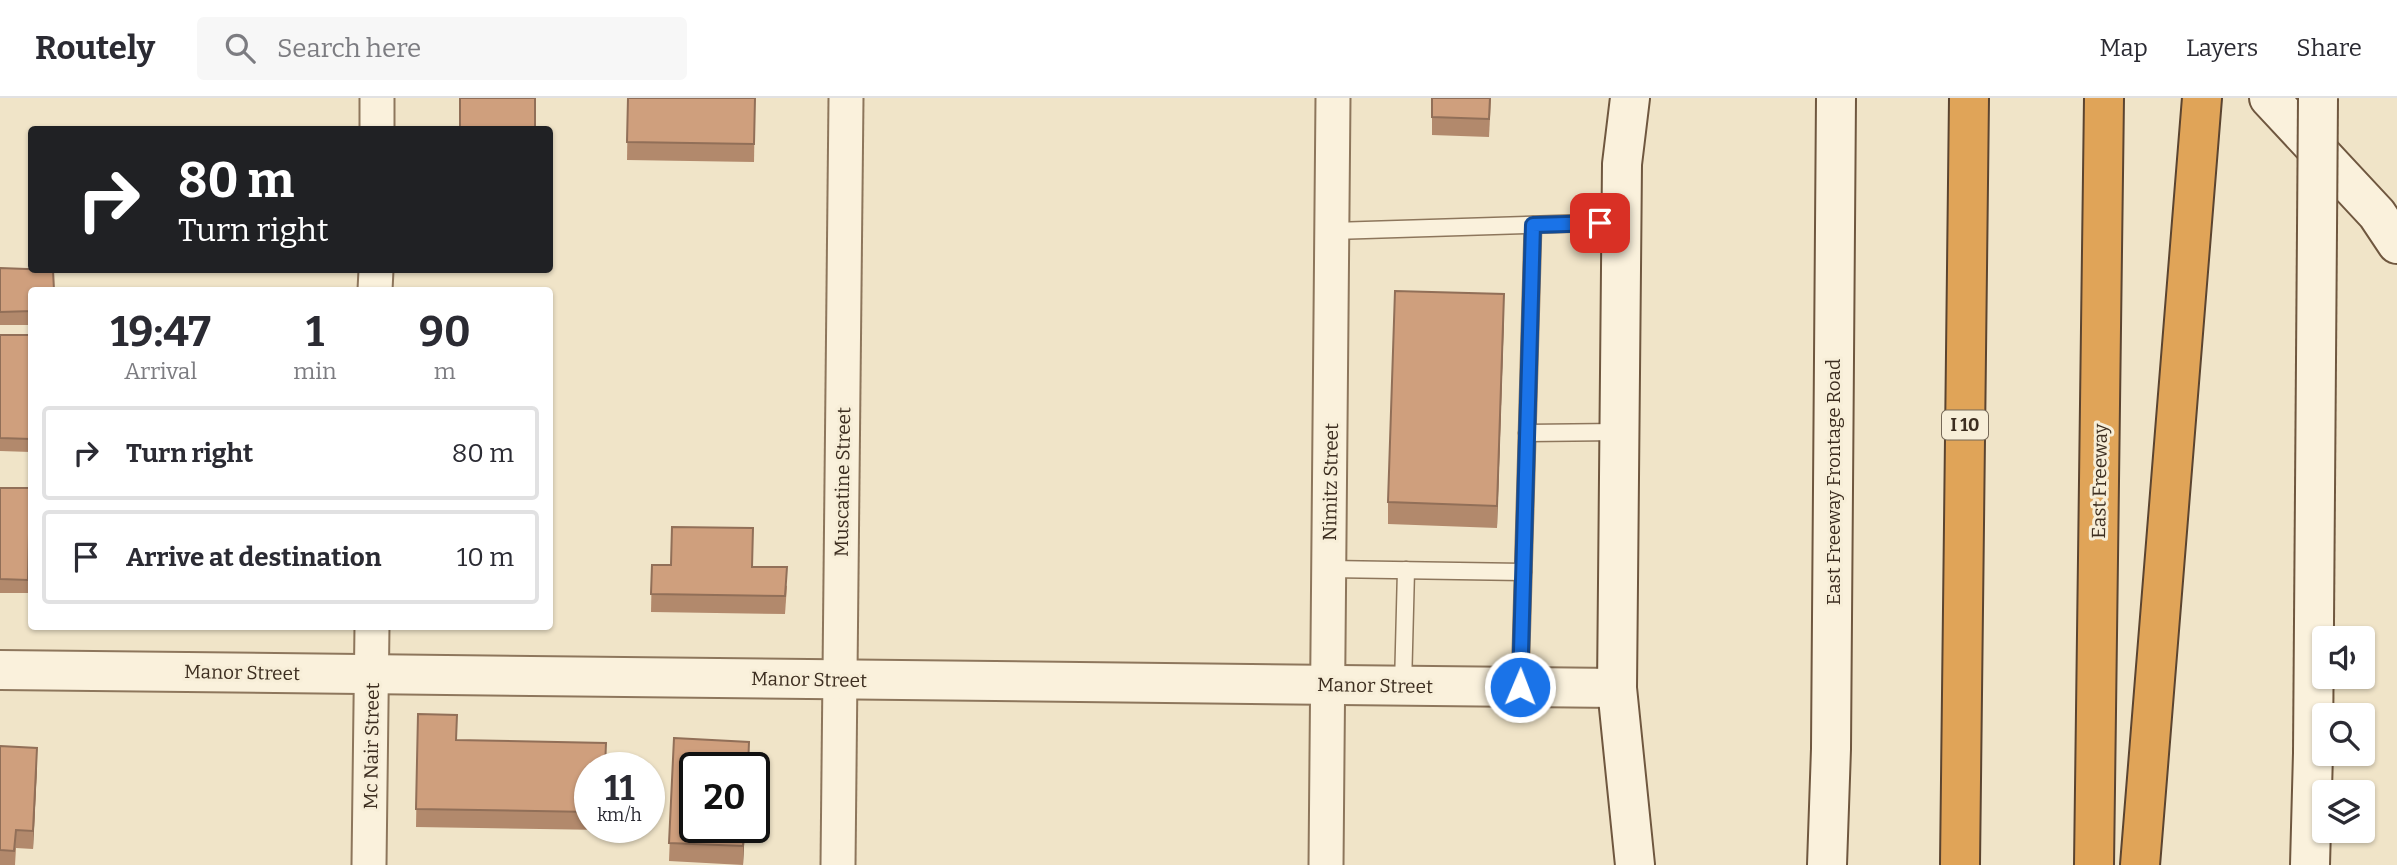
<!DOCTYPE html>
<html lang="en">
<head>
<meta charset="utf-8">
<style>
	body { margin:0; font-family:Bitter,serif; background:#f7f7f7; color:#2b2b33; height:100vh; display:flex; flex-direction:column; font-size:26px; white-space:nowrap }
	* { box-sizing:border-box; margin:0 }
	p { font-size:23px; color:#7c7c81 }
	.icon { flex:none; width:38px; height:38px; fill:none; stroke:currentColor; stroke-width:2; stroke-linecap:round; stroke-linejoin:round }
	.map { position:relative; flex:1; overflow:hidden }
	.sheet { position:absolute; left:28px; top:189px; width:525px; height:343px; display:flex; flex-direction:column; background:#fff; border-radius:7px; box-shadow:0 2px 5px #0004 }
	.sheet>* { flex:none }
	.guide { position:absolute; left:28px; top:28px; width:525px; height:147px; border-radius:7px; box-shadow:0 2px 5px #0004; background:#202124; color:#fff; overflow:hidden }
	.buttons { position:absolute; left:2312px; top:528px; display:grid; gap:14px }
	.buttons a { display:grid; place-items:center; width:63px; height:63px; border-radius:7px; background:#fff; box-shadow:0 2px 5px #0004; font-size:35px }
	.speed { position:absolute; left:574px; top:654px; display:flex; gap:14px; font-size:35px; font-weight:700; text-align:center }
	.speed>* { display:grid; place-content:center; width:91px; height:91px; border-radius:50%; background:#fff; box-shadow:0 2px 5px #0004; line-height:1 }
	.speed small { font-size:18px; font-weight:400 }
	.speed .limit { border:4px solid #111; border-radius:10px; background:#fff; color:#111 }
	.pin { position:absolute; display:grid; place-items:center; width:60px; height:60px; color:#fff; margin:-30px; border-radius:14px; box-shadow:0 4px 10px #0006 }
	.me { position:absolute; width:77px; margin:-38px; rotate:1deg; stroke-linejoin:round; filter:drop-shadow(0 0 5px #0008) }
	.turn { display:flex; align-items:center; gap:24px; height:147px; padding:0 35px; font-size:32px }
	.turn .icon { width:91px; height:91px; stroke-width:2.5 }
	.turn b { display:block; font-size:49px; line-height:60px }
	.eta { display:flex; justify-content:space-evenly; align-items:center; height:119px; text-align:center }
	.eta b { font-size:42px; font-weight:700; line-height:49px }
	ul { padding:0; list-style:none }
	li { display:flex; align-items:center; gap:21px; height:94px; margin:0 14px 10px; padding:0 21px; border:4px solid #e1e1e2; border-radius:7px }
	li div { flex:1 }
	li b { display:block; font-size:26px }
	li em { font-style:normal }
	header { display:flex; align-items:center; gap:42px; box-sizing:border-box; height:98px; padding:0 35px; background:#fff; border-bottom:2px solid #e1e1e2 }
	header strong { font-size:33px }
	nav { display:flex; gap:38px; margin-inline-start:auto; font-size:24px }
	.search { width:490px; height:63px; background:#f7f7f7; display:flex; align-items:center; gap:18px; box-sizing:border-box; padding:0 24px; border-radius:7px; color:#7c7c81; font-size:26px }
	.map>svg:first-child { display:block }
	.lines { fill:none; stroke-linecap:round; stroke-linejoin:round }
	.service-casing { stroke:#8d765c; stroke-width:19 }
	.minor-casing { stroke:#8d765c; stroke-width:37 }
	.tertiary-casing { stroke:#8d765c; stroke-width:42 }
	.secondary-casing { stroke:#6f573f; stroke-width:42 }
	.motorway-casing { stroke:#5b4430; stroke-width:42 }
	.service { stroke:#faf1dc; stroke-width:16 }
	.minor { stroke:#faf1dc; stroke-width:33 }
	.tertiary { stroke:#faf1dc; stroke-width:38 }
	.secondary { stroke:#faf1dc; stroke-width:38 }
	.motorway { stroke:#e0a458; stroke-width:38 }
	.secondary-bridge-casing { stroke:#6f573f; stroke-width:42; stroke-linecap:butt }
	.secondary-bridge { stroke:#faf1dc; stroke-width:38 }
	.wall { fill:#b2896c }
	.shaded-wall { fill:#916f58 }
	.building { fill:#cf9f7d; stroke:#916f58; stroke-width:2 }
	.route-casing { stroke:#114b97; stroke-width:18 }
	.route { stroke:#1a73e8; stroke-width:12 }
	.labels { text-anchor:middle; stroke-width:6; stroke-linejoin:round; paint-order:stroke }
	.shield { fill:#f7eed8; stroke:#756857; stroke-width:2 }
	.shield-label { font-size:18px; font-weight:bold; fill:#3d2e20 }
	.street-label { font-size:19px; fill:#3d2e20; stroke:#f7eed8 }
</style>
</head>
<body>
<header>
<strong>Routely</strong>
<div class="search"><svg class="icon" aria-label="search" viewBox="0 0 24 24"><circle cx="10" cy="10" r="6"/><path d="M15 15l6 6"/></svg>Search here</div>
<nav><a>Map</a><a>Layers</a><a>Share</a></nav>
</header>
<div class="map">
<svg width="2397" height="767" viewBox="0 0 2397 767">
	<rect width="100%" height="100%" fill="#f0e4c8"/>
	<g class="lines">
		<g class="service-casing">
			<g id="service">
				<polyline points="1333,133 1621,124"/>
				<polyline points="1527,335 1619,334"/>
				<polyline points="1329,471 1523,474"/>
				<polyline points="1403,588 1406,472"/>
				<polyline points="1520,589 1533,127"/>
			</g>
		</g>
		<g class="minor-casing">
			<g id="minor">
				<polyline points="377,32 377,0"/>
				<polyline points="375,192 376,172"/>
				<polyline points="369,767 372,528"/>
				<polyline points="838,767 846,0"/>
				<polyline points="1326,767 1333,0"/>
			</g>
		</g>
		<g class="tertiary-casing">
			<polyline id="tertiary" points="0,572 1617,590"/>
		</g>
		<g class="secondary-casing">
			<g id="secondary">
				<polyline points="1630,0 1622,66 1617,590 1635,767"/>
				<polyline points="2269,0 2377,116 2397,146"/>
				<polyline points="1827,767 1831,651 1836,0"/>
				<polyline points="2310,767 2313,655"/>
			</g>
		</g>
		<g class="motorway-casing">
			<g id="motorway">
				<polyline points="1960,767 1969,0"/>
				<polyline points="2094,767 2104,0"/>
				<polyline points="2140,767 2202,0"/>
			</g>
		</g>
		<use href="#service" class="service"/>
		<use href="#minor" class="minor"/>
		<use href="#tertiary" class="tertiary"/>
		<use href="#secondary" class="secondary"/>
		<use href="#motorway" class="motorway"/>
		<g class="secondary-bridge-casing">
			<polyline id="secondary-bridge" points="2313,655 2318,0"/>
		</g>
		<use href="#secondary-bridge" class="secondary-bridge"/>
	</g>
	<g class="wall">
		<polygon points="628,0 755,0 754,64 627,62"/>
		<polygon points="1432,0 1491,0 1489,39 1432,37"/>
		<polygon points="0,170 32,192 32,227 0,227"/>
		<polygon points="1504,218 1497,430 1388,426 1388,404"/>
		<polygon points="0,237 32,237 31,354 0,353"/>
		<polygon points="0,390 30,390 28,495 0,495"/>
		<polygon points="652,467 752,469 787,488 785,516 651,514"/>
		<polygon points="497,528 527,528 526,530"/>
		<polygon points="418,616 457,642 590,670 590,730 605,730 605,732 416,729"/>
		<polygon points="674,640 749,644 749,670 695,670 695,730 745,730 743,767 669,763"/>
		<polygon points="0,648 37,668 33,751 16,750 15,767 0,767"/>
	</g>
	<g class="shaded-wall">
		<polygon points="1504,196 1504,218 1497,430 1497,408"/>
		<polygon points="37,650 37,668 33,751 33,733"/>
		<polygon points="744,730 745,730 743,767 743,748"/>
	</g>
	<g class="building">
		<rect x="460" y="0" width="75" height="32"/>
		<polygon points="628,0 755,0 754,46 627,44"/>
		<polygon points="1432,0 1490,0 1489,21 1432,19"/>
		<polygon points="0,170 53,172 54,192 32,192 32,213 0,214"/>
		<polygon points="1395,193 1504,196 1497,408 1388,404"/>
		<polygon points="0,237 32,237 31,341 0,340"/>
		<polygon points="0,390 30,390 28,482 0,481"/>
		<polygon points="672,429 753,430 752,469 787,469 785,498 651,496 652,467 671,467"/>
		<polygon points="418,616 457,617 456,642 606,645 605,670 590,670 590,714 416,711"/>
		<polygon points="674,640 749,644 748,670 695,670 695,730 744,730 743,748 669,745"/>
		<polygon points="0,648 37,650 33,733 16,732 14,753 0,752"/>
	</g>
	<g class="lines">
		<g class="route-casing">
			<polyline id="route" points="1520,589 1533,127 1600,125"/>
		</g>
		<use href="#route" class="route"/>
	</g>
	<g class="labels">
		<rect class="shield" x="1942" y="312.5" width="46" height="29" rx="5"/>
		<g class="shield-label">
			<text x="1965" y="333">I 10</text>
		</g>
		<g class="street-label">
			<text transform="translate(2099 383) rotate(-89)" y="7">East Freeway</text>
			<text transform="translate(842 384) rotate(-89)" y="7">Muscatine Street</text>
			<text transform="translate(1330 384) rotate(-89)" y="7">Nimitz Street</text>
			<text transform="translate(1833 384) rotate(-90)" y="7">East Freeway Frontage Road</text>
			<text transform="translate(242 574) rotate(1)" y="7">Manor Street</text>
			<text transform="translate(809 581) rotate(1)" y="7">Manor Street</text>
			<text transform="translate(1375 587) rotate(1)" y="7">Manor Street</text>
			<text transform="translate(371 648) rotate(-89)" y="7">Mc Nair Street</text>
		</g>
	</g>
</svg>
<div class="buttons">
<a><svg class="icon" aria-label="sound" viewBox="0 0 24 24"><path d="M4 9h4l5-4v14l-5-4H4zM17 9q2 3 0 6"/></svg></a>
<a><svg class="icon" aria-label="search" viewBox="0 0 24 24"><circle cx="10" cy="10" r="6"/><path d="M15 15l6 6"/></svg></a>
<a><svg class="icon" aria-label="layers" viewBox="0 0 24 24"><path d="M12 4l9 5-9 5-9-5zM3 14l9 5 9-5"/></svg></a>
</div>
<div class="speed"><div>11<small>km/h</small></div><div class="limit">20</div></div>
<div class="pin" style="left:1600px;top:125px;background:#d93025"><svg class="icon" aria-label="arrive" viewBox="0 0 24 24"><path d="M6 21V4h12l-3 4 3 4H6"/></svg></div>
<svg class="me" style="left:1520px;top:589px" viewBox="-20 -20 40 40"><circle r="17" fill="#1a73e8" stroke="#fff" stroke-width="3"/><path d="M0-11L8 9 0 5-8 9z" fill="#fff"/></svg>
<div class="guide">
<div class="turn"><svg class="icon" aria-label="right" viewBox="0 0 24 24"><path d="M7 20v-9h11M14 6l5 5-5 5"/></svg><div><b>80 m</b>Turn right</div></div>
</div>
<section class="sheet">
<div class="eta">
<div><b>19:47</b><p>Arrival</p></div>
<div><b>1</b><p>min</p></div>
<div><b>90</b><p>m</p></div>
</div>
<ul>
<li><svg class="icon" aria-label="right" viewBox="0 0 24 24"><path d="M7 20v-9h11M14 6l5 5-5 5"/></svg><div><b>Turn right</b></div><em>80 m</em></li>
<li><svg class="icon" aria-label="arrive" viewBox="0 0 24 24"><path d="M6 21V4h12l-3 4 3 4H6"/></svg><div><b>Arrive at destination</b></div><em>10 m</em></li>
</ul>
</section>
</div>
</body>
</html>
